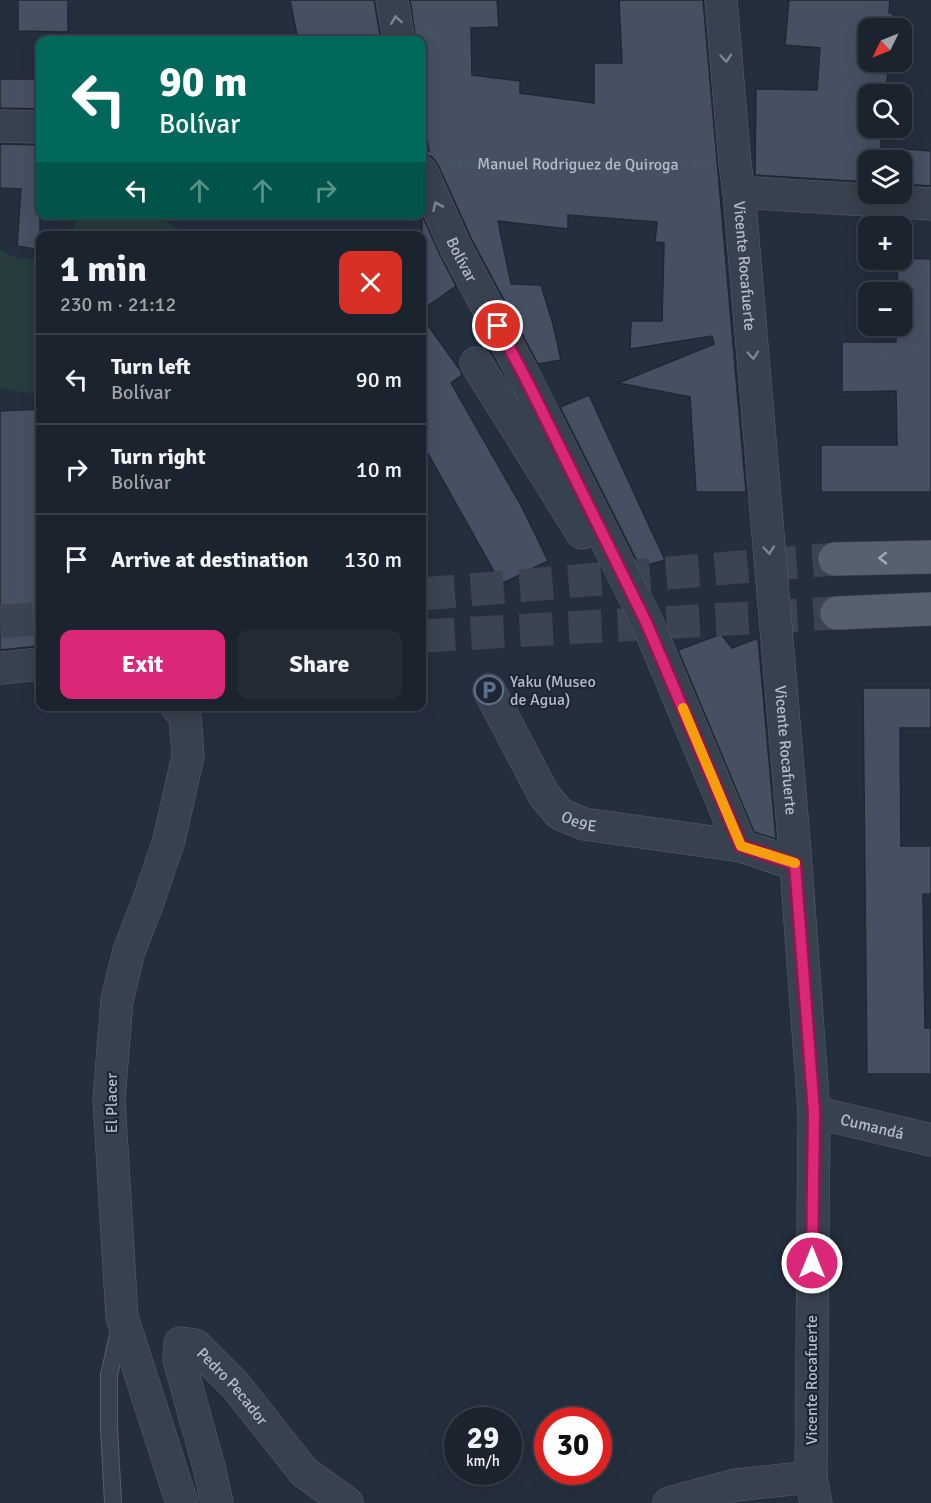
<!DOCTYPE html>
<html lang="en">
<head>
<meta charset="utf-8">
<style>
	body { margin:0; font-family:Signika,sans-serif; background:#242b36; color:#f1f3f6; height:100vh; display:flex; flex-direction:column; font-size:22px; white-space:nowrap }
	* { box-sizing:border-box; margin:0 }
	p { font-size:20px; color:#a0a4aa }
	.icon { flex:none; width:33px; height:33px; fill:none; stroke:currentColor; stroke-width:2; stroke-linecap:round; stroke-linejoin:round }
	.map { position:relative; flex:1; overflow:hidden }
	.drawer { position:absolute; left:36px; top:231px; width:390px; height:480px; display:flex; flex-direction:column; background:#1b232e; border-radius:12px; box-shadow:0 3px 15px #0003,0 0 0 2px #39404a }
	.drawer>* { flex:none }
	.banner { position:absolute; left:36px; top:36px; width:390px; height:183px; border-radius:12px; box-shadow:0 3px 15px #0003,0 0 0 2px #39404a; background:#00695c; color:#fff; overflow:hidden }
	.needle { width:39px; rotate:227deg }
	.fabs { position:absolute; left:858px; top:18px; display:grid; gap:12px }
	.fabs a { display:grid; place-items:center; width:54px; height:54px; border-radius:12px; background:#1b232e; box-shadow:0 3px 15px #0003,0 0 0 2px #39404a; font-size:30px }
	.speed { position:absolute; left:444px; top:1407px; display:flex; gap:12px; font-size:30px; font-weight:700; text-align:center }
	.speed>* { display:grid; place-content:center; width:78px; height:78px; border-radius:50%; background:#1b232e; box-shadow:0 3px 15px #0003,0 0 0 2px #39404a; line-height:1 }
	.speed small { font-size:15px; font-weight:400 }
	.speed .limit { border:9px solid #d22; background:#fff; color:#111 }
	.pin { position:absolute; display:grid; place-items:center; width:51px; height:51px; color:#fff; margin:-26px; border:3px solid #fff; border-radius:50%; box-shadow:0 2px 6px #0007 }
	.me { position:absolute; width:66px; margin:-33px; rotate:0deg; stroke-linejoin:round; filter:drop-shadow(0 0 4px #0008) }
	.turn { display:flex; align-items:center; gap:21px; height:126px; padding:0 24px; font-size:27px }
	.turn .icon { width:78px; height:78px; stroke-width:2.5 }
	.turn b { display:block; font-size:42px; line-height:51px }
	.lanes { display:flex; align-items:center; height:57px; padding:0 24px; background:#0003; justify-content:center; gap:30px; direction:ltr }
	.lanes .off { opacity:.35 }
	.round { display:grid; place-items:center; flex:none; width:63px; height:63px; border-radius:12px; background:#242b36 }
	.headline { display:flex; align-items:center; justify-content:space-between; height:102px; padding:0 24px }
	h1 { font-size:36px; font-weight:700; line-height:45px }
	.primary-button { display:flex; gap:12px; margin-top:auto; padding:12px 24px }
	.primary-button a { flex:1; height:69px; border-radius:12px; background:#db2777; color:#fff; font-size:24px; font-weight:700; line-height:69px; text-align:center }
	.primary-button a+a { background:#242b36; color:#f1f3f6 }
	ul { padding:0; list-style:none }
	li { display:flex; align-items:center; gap:18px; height:90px; padding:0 24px; border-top:2px solid #39404a }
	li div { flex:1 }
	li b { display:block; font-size:22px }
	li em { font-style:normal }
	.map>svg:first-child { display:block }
	.green { fill:#263c3f }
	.building { fill:#455162; stroke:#1f2835; stroke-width:1.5 }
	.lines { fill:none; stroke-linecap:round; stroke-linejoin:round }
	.primary-tunnel { stroke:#3a4453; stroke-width:33; stroke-dasharray:33 16; stroke-linecap:butt }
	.service-casing { stroke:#565f6c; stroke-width:18 }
	.minor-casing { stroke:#565f6c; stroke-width:33 }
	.primary-casing { stroke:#414a57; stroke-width:34 }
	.path { stroke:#44595c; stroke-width:4; stroke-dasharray:4.5 4.5; stroke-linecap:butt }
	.service { stroke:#38414e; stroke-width:16 }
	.minor { stroke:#38414e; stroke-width:32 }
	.primary { stroke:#56606e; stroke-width:33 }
	.oneway { stroke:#7c8592 }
	.oneway2 { stroke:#a1aab7 }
	.route-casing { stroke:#8e194d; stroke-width:15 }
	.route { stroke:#db2777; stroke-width:10 }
	.slow { stroke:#f59e0b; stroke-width:10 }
	.labels { text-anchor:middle; stroke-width:4.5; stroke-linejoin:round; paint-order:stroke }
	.street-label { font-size:16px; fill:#b4bcc9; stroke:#1d2633 }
	.poi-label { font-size:16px; fill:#b4bcc9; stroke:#1d2633; text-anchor:start }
</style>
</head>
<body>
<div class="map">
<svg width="931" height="1503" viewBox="0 0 931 1503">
	<rect width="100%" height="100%" fill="#242f3e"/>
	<g class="green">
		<polygon points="78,214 151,215 165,220 185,235 72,235"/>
		<polygon points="0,250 16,258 40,260 40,395 0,388"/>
	</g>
	<g class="building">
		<polygon points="18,0 68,0 68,32 18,31"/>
		<polygon points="290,0 374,0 381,40 298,40"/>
		<polygon points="410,0 497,0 499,27 471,28 472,75 520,81 520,93 594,103 594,63 622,63 619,0 703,0 746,492 696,492 690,397 618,383 714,344 712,336 630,349 631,321 662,321 664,243 655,242 657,222 568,215 568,229 498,221 511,284 541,285 553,324 561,360 538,364 472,240 438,165 432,157 422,154 422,152 429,151 422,104 422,40 416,40"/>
		<polygon points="789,0 890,0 889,13 893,13 892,28 868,28 868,62 889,62 886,91 881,90 881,94 868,94 868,128 881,128 881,147 931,151 931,186 902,184 902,160 868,160 868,182 755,175 756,89 817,90 820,48 785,45"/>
		<polygon points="0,79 40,79 40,109 0,108"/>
		<polygon points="0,144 40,145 40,250 17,246 21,189 0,188"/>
		<polygon points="422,215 440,255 456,286 422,310"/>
		<polygon points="902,258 931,259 931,492 821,492 821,445 897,445 896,391 842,392 842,342 896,342 896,326 902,326 902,292 897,292 898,260 902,260"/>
		<polygon points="422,317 460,370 462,375 451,383 523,509 548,561 501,584 422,443"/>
		<polygon points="589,395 628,480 665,560 640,567 560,407"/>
		<polygon points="40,409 40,646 0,650 0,411"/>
		<polygon points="721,634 732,648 758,638 776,839 754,832 678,650"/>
		<polygon points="863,688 931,688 931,728 900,728 901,846 931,846 931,894 923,894 925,1028 931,1028 931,1074 867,1074"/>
	</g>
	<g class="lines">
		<g class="primary-tunnel">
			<polyline points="422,594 835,559"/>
			<polyline points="0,621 40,619"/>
			<polyline points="422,636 837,613"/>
		</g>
		<g class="service-casing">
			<polyline id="service" points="113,1503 109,1427 109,1375 120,1327"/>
		</g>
		<g class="minor-casing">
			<g id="minor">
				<polyline points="392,0 399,40"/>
				<path id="s2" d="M721 0 735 164 739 192 795 852 814 1112 811 1477 816 1503"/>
				<polyline points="0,126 40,127"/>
				<path id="s3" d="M422 172 456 248 529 385 647 622 741 846"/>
				<polyline points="739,192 931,204"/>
				<polyline points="476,363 582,533"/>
				<polyline points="0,668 40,664"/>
				<path id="s4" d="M489 690 544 795 560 814 584 824 741 846 795 864"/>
				<polyline points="176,706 185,716 188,756 169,840 148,902 129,951 117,1000 109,1099 122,1317 182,1503"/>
				<path id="s5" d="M814 1112 931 1140"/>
				<path id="s6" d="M217 1503 209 1467 179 1359 180 1343 195 1345 236 1386 304 1472 347 1503"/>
				<polyline points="669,1503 736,1485 811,1477"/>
			</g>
		</g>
		<g class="primary-casing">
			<g id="primary">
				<polyline points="835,559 931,557"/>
				<polyline points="837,613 931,609"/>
			</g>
		</g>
		<path class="path" id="s1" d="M449 163 706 164"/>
		<use href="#service" class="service"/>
		<use href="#minor" class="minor"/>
		<use href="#primary" class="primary"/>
	</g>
	<defs><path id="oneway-chevron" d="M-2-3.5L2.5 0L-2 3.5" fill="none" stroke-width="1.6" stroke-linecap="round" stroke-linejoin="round" transform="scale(1.5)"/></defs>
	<g class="oneway">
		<use href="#oneway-chevron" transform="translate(396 20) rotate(-99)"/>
		<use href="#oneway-chevron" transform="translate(726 58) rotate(85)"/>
		<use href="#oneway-chevron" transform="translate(437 206) rotate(-114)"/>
		<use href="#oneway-chevron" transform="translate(753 355) rotate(85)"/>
		<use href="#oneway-chevron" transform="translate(769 550) rotate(85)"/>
	</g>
	<use class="oneway2" href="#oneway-chevron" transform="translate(883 558) rotate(179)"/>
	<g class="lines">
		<g class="route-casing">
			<polyline id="route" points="498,326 529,385 646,622 741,846 795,864 814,1112 812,1263"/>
		</g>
		<use href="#route" class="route"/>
		<polyline class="slow" points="683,708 741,846 795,863"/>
	</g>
	<defs>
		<g id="parking-ring" transform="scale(1.5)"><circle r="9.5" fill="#1d2633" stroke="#5c6f8a" stroke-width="1.5"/><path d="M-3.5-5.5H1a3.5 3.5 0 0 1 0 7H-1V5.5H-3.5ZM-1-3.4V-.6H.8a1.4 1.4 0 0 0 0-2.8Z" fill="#5c6f8a"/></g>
	</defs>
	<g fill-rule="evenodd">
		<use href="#parking-ring" x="489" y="690"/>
	</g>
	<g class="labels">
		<g class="street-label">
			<text dy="6" stroke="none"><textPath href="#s1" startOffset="129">Manuel Rodriguez de Quiroga</textPath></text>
			<text dy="6" stroke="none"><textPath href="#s3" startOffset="96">Bolívar</textPath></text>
			<text dy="6" stroke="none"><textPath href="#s2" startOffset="267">Vicente Rocafuerte</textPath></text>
			<text dy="6" stroke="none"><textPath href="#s2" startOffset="753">Vicente Rocafuerte</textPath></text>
			<text dy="6" stroke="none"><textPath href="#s4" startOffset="164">Oe9E</textPath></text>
			<text transform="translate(111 1103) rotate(-90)" y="6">El Placer</text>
			<text dy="6" stroke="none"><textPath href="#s5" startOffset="60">Cumandá</textPath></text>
			<text transform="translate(811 1380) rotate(-90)" y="6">Vicente Rocafuerte</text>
			<text dy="6" stroke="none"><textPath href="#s6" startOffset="236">Pedro Pecador</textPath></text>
		</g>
		<g class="poi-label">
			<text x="510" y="687">Yaku (Museo<tspan x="510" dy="18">de Agua)</tspan></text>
		</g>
	</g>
</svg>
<div class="fabs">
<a><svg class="needle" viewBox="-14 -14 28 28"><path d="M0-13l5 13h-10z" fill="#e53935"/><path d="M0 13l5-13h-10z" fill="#a0a4aa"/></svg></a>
<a><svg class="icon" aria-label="search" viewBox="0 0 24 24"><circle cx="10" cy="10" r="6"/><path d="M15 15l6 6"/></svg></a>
<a><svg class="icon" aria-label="layers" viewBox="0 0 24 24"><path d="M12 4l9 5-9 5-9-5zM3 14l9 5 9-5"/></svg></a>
<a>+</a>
<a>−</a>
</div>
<div class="speed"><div>29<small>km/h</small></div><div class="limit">30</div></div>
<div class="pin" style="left:498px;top:326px;background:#d93025"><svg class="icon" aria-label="arrive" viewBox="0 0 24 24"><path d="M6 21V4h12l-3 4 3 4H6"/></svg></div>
<svg class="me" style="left:812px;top:1263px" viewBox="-20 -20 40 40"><circle r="17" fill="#db2777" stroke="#fff" stroke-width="3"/><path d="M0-11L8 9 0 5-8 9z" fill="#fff"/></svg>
<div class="banner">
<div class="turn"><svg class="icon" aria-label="left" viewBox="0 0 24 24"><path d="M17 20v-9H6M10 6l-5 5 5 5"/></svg><div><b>90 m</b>Bolívar</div></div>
<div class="lanes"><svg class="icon" aria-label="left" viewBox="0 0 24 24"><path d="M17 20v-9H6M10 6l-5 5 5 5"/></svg><svg class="icon off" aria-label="ahead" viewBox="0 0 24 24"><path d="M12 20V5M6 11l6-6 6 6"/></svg><svg class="icon off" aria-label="ahead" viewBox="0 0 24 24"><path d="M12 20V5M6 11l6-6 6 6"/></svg><svg class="icon off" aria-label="right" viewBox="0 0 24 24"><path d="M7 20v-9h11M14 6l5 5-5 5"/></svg></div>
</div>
<section class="drawer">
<div class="headline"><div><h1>1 min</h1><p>230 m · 21:12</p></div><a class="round" style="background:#d93025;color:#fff"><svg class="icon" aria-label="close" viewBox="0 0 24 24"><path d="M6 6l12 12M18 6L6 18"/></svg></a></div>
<ul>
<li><svg class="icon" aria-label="left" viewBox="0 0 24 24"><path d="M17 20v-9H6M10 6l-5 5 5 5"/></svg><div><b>Turn left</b><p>Bolívar</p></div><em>90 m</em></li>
<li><svg class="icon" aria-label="right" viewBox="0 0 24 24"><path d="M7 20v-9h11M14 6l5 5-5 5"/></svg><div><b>Turn right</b><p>Bolívar</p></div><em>10 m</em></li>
<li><svg class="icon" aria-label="arrive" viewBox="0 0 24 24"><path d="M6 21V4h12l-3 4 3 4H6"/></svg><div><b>Arrive at destination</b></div><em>130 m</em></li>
</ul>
<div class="primary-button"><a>Exit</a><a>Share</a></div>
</section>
</div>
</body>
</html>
